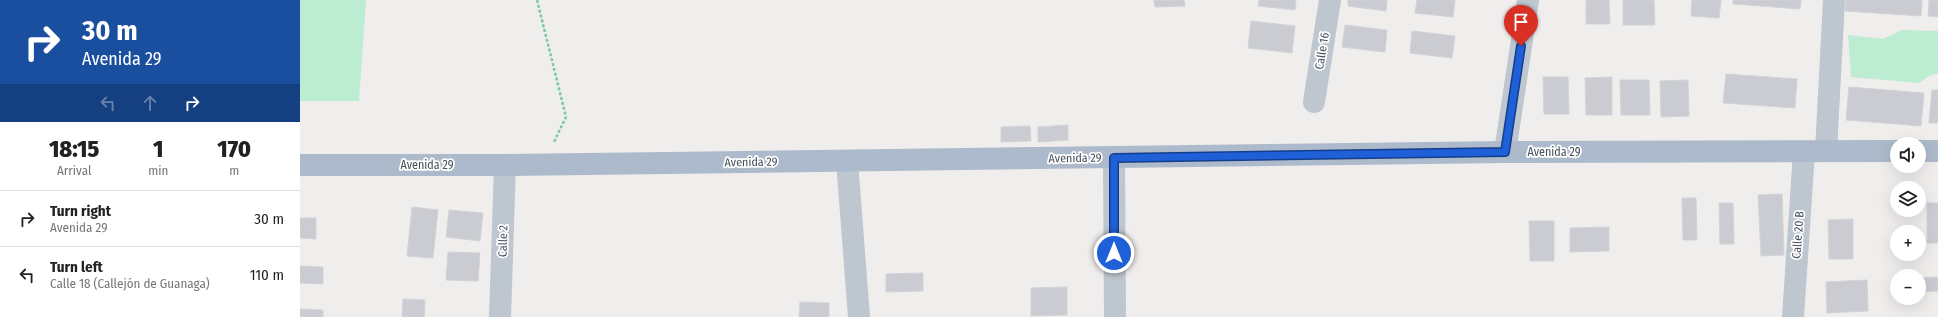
<!DOCTYPE html>
<html lang="en">
<head>
<meta charset="utf-8">
<style>
	body { margin:0; font-family:"Fira Sans Condensed",sans-serif; background:#f6f6f6; color:#222; height:100vh; display:flex; flex-direction:column; font-size:15px; white-space:nowrap }
	* { box-sizing:border-box; margin:0 }
	p { font-size:13px; color:#767676 }
	.icon { flex:none; width:22px; height:22px; fill:none; stroke:currentColor; stroke-width:2; stroke-linecap:round; stroke-linejoin:round }
	.map { position:relative; flex:1; overflow:hidden }
	.details { display:flex; flex-direction:column; background:#fff; width:300px }
	.details>* { flex:none }
	.hud { background:#1a4fa0; color:#fff; overflow:hidden }
	.buttons { position:absolute; left:1590px; top:137px; display:grid; gap:8px }
	.buttons a { display:grid; place-items:center; width:36px; height:36px; border-radius:50%; background:#fff; box-shadow:0 4px 16px #0002; font-size:20px }
	.pin { position:absolute; display:grid; place-items:center; width:34px; height:34px; color:#fff; margin:-41px -17px; border-radius:50% 50% 50% 0; rotate:-45deg; box-shadow:0 0 4px #0007 }
	.pin .icon { rotate:45deg }
	.me { position:absolute; width:44px; margin:-22px; rotate:0deg; stroke-linejoin:round; filter:drop-shadow(0 0 3px #0008) }
	.turn { display:flex; align-items:center; gap:14px; height:84px; padding:0 16px; font-size:18px }
	.turn .icon { width:52px; height:52px; stroke-width:2.5 }
	.turn b { display:block; font-size:28px; line-height:34px }
	.lanes { display:flex; align-items:center; height:38px; padding:0 16px; background:#0003; justify-content:center; gap:20px; direction:ltr }
	.lanes .off { opacity:.35 }
	.eta { display:flex; justify-content:space-evenly; align-items:center; height:68px; text-align:center }
	.eta b { font-size:24px; font-weight:800; line-height:28px }
	ul { padding:0; list-style:none }
	li { display:flex; align-items:center; gap:12px; height:56px; padding:0 16px; border-top:1px solid #e0e0e0 }
	li div { flex:1 }
	li b { display:block; font-size:15px }
	li em { font-style:normal }
	main { display:flex; flex:1; min-height:0 }
	.map>svg:first-child { display:block }
	.green { fill:#bcedd3 }
	.building { fill:#caccd2; stroke:#d1d3d9 }
	.lines { fill:none; stroke-linecap:round; stroke-linejoin:round }
	.path { stroke:#76c9a7; stroke-width:2.5; stroke-dasharray:3 2; stroke-linecap:butt }
	.minor { stroke:#bec6cf; stroke-width:22 }
	.major { stroke:#adbacb; stroke-width:22 }
	.route-casing { stroke:#143e8c; stroke-width:10 }
	.route { stroke:#1f5fd8; stroke-width:7 }
	.labels { text-anchor:middle; stroke-width:3.5; stroke-linejoin:round; paint-order:stroke }
	.street-label { font-size:12px; fill:#464f5a; stroke:#fff }
</style>
</head>
<body>
<main>
<section class="details">
<div class="hud">
<div class="turn"><svg class="icon" aria-label="right" viewBox="0 0 24 24"><path d="M7 20v-9h11M14 6l5 5-5 5"/></svg><div><b>30 m</b>Avenida 29</div></div>
<div class="lanes"><svg class="icon off" aria-label="left" viewBox="0 0 24 24"><path d="M17 20v-9H6M10 6l-5 5 5 5"/></svg><svg class="icon off" aria-label="ahead" viewBox="0 0 24 24"><path d="M12 20V5M6 11l6-6 6 6"/></svg><svg class="icon" aria-label="right" viewBox="0 0 24 24"><path d="M7 20v-9h11M14 6l5 5-5 5"/></svg></div>
</div>
<div class="eta">
<div><b>18:15</b><p>Arrival</p></div>
<div><b>1</b><p>min</p></div>
<div><b>170</b><p>m</p></div>
</div>
<ul>
<li><svg class="icon" aria-label="right" viewBox="0 0 24 24"><path d="M7 20v-9h11M14 6l5 5-5 5"/></svg><div><b>Turn right</b><p>Avenida 29</p></div><em>30 m</em></li>
<li><svg class="icon" aria-label="left" viewBox="0 0 24 24"><path d="M17 20v-9H6M10 6l-5 5 5 5"/></svg><div><b>Turn left</b><p>Calle 18 (Callejón de Guanaga)</p></div><em>110 m</em></li>
</ul>
</section>
<div class="map">
<svg width="1638" height="317" viewBox="0 0 1638 317">
	<rect width="100%" height="100%" fill="#f0eded"/>
	<g class="green">
		<polygon points="0,0 66,0 59,101 0,101"/>
		<polygon points="1602,30 1638,31 1638,74 1631,75 1619,83 1551,77 1548,35 1583,39"/>
	</g>
	<g class="building">
		<polygon points="854,0 884,0 885,6 855,7"/>
		<polygon points="959,0 996,0 995,10 958,6"/>
		<polygon points="1048,0 1087,0 1086,11 1048,6"/>
		<polygon points="1117,0 1155,0 1153,17 1115,13"/>
		<polygon points="1286,0 1309,0 1310,24 1286,24"/>
		<polygon points="1323,0 1354,0 1355,25 1323,25"/>
		<polygon points="1392,0 1421,0 1419,18 1391,16"/>
		<polygon points="1433,0 1501,0 1500,9 1433,4"/>
		<polygon points="1546,0 1622,0 1621,16 1545,11"/>
		<polygon points="1629,0 1638,0 1638,17 1628,16"/>
		<polygon points="951,21 995,26 992,53 948,48"/>
		<polygon points="1045,25 1087,30 1085,52 1042,47"/>
		<polygon points="1112,31 1155,36 1152,58 1110,53"/>
		<polygon points="1426,74 1497,79 1495,108 1423,103"/>
		<polygon points="1243,77 1268,77 1269,114 1244,114"/>
		<polygon points="1312,77 1312,115 1286,115 1285,78"/>
		<polygon points="1320,80 1349,80 1350,115 1321,115"/>
		<polygon points="1388,80 1389,116 1361,117 1360,81"/>
		<polygon points="1549,87 1624,93 1621,126 1546,120"/>
		<polygon points="1632,90 1638,90 1638,123 1629,123"/>
		<polygon points="768,125 768,140 738,142 738,127"/>
		<polygon points="730,126 731,141 701,142 701,127"/>
		<polygon points="1482,194 1484,255 1461,256 1458,195"/>
		<polygon points="1382,198 1396,198 1397,240 1383,240"/>
		<polygon points="1419,203 1433,203 1434,244 1420,244"/>
		<rect x="1627" y="203" width="11" height="40"/>
		<polygon points="112,207 138,210 133,258 107,256"/>
		<polygon points="149,210 183,213 180,241 146,237"/>
		<polygon points="0,218 16,218 16,239 0,238"/>
		<polygon points="1553,219 1553,259 1529,259 1528,220"/>
		<polygon points="1229,221 1254,221 1254,261 1230,261"/>
		<polygon points="1309,227 1309,251 1270,252 1270,228"/>
		<polygon points="148,252 180,253 178,281 146,280"/>
		<polygon points="0,266 23,267 23,284 0,283"/>
		<polygon points="623,273 623,291 586,292 586,274"/>
		<polygon points="1638,277 1638,291 1619,292 1619,278"/>
		<polygon points="1567,280 1568,311 1527,313 1526,282"/>
		<polygon points="767,287 767,315 731,316 731,288"/>
		<polygon points="103,299 125,300 124,317 102,317"/>
		<polygon points="500,302 529,303 529,317 499,317"/>
		<polygon points="0,309 23,310 23,317 0,317"/>
	</g>
	<g class="lines">
		<polyline class="path" points="237,0 266,117 254,142"/>
		<g class="minor">
			<polyline points="1014,102 1030,0"/>
			<polyline points="1526,151 1534,0"/>
			<polyline points="1205,152 1228,0"/>
			<polyline points="814,158 815,317"/>
			<polyline points="547,161 559,317"/>
			<polyline points="200,317 205,165"/>
			<polyline points="1493,317 1504,152"/>
		</g>
		<g class="major">
			<polyline points="1619,151 1638,151"/>
			<polyline points="0,165 205,165 1205,152 1597,151"/>
		</g>
	</g>
	<g class="lines">
		<g class="route-casing">
			<polyline id="route" points="814,253 814,158 1205,152 1221,46"/>
		</g>
		<use href="#route" class="route"/>
	</g>
	<g class="labels">
		<g class="street-label">
			<text transform="translate(1022 51) rotate(-81)" y="4">Calle 16</text>
			<text x="1254" y="156">Avenida 29</text>
			<text transform="translate(775 158) rotate(-1)" y="4">Avenida 29</text>
			<text transform="translate(451 162) rotate(-1)" y="4">Avenida 29</text>
			<text x="127" y="169">Avenida 29</text>
			<text transform="translate(1498 235) rotate(-86)" y="4">Calle 20 B</text>
			<text transform="translate(203 241) rotate(-88)" y="4">Calle 2</text>
		</g>
	</g>
</svg>
<div class="buttons">
<a><svg class="icon" aria-label="sound" viewBox="0 0 24 24"><path d="M4 9h4l5-4v14l-5-4H4zM17 9q2 3 0 6"/></svg></a>
<a><svg class="icon" aria-label="layers" viewBox="0 0 24 24"><path d="M12 4l9 5-9 5-9-5zM3 14l9 5 9-5"/></svg></a>
<a>+</a>
<a>−</a>
</div>
<div class="pin" style="left:1221px;top:46px;background:#d93025"><svg class="icon" aria-label="arrive" viewBox="0 0 24 24"><path d="M6 21V4h12l-3 4 3 4H6"/></svg></div>
<svg class="me" style="left:814px;top:253px" viewBox="-20 -20 40 40"><circle r="17" fill="#1f5fd8" stroke="#fff" stroke-width="3"/><path d="M0-11L8 9 0 5-8 9z" fill="#fff"/></svg>
</div>
</main>
</body>
</html>
